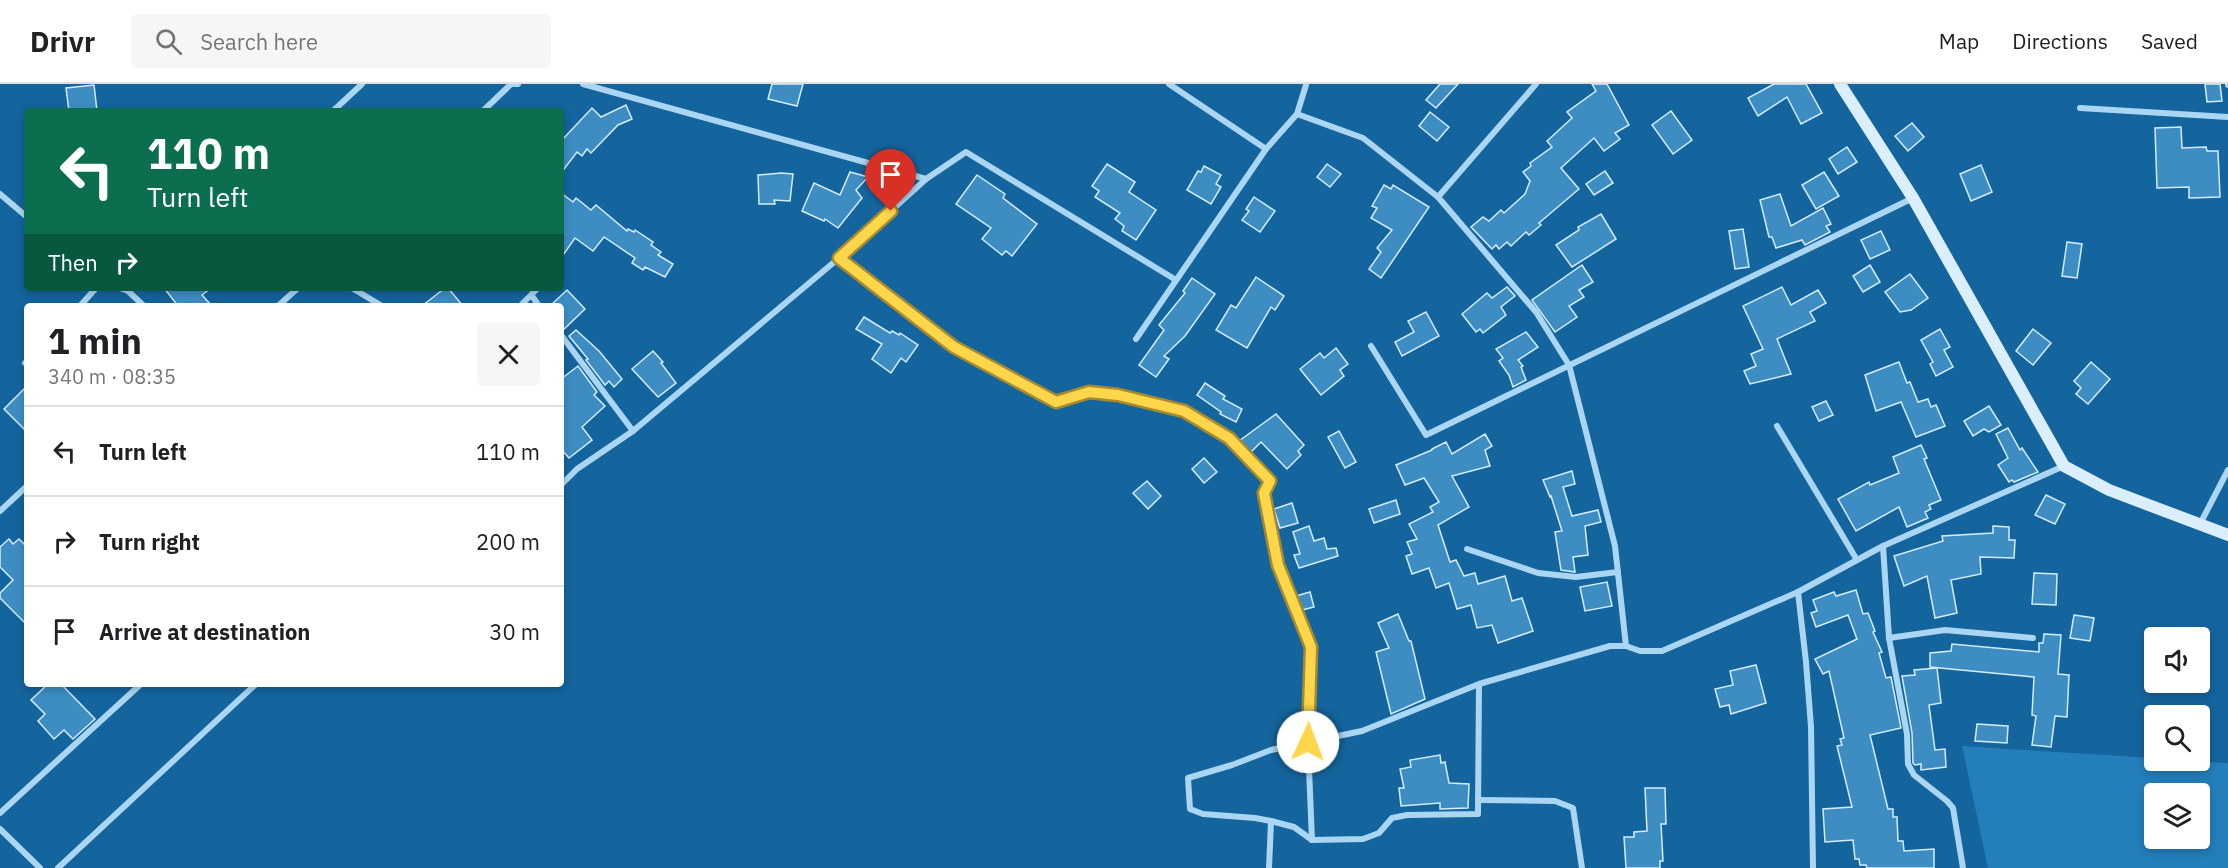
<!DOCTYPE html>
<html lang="en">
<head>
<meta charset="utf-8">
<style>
	body { margin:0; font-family:"IBM Plex Sans",sans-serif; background:#f6f6f6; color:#202124; height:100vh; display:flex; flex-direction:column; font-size:22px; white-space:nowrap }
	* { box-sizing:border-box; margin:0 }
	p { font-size:20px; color:#757577 }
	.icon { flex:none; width:33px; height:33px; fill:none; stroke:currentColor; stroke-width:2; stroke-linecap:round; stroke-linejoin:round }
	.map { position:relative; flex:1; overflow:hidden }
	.sheet { position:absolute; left:24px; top:219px; width:540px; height:384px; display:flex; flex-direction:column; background:#fff; border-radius:6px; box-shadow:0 3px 9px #0003 }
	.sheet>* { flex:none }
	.guide { position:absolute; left:24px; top:24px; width:540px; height:183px; border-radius:6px; box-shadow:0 3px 9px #0003; background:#0b6e4f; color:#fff; overflow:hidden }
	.tools { position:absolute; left:2144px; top:543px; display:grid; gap:12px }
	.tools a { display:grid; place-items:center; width:66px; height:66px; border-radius:6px; background:#fff; box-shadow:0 3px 9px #0003; font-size:30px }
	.pin { position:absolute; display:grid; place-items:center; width:51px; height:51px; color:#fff; margin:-62px -26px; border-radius:50% 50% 50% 0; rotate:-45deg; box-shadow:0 0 6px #0007 }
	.pin .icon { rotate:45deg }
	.me { position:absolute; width:66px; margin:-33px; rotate:2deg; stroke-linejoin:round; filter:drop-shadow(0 0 4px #0008) }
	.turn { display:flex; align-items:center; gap:21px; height:126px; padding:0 24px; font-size:27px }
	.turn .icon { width:78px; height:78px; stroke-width:2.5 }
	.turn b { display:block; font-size:42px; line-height:51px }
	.then { display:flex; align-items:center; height:57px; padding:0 24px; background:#0003; gap:12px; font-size:22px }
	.round { display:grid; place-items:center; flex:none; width:63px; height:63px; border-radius:6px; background:#f6f6f6 }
	.headline { display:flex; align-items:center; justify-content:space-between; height:102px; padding:0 24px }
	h1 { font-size:36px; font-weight:800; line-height:45px }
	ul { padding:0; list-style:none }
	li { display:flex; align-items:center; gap:18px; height:90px; padding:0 24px; border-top:2px solid #e0e0e0 }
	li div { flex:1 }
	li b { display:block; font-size:22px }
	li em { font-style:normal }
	header { display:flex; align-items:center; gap:36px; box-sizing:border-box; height:84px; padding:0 30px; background:#fff; border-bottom:2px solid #e0e0e0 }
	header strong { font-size:28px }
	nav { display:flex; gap:33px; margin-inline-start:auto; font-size:21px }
	.search { width:420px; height:54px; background:#f6f6f6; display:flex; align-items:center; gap:15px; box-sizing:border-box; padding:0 21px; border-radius:6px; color:#757577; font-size:22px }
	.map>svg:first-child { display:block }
	.green { fill:#237eba; fill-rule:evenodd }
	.building { fill:#3d8dc3; stroke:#d3ecfd; stroke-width:1.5 }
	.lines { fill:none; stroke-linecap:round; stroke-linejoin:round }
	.street { stroke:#abd6f3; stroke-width:6 }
	.secondary { stroke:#daeefd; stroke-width:12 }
	.route-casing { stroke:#a68a30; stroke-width:15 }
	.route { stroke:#ffd54a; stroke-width:10 }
</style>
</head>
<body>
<header>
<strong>Drivr</strong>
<div class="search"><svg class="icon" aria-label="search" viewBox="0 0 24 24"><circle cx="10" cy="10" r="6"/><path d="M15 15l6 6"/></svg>Search here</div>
<nav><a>Map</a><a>Directions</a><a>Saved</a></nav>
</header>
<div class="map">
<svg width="2228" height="784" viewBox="0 0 2228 784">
	<rect width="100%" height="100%" fill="#14649d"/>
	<path class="green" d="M1962 662 2154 674V676L2228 679V784H1988ZM2154 710H2199V754H2154Z"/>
	<g class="building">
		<polygon points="772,0 803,0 797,22 768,15"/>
		<polygon points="1440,0 1458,0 1436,24 1426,16"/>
		<polygon points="1592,0 1607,0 1629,41 1615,49 1620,55 1604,67 1594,54 1561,84 1579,105 1539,139 1541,141 1529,151 1526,148 1511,162 1507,158 1499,165 1496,161 1492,165 1471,143 1483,133 1489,137 1501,126 1504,129 1525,110 1530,97 1523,88 1531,82 1530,79 1552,63 1547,57 1572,34 1567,28 1596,7"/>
		<polygon points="1774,0 1806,0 1822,29 1801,40 1787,13 1758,32 1748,14"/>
		<polygon points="2205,0 2220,0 2222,17 2207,18"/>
		<polygon points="94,1 97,27 69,27 66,4"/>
		<polygon points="626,21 632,35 618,41 591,69 587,65 582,72 577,68 561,89 561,57 592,24 601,33"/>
		<polygon points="1671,27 1692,56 1673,70 1652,41"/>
		<polygon points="1430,28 1449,43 1437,57 1419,42"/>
		<polygon points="1912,39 1924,53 1908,67 1895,52"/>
		<polygon points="2181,43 2182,64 2206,63 2207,67 2218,67 2220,113 2189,114 2189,103 2157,104 2155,44"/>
		<polygon points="1847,63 1857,78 1838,90 1829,75"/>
		<polygon points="1107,80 1135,98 1129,108 1156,126 1136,156 1122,147 1124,142 1115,135 1120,129 1095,113 1099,107 1092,102"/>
		<polygon points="1327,80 1341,90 1330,103 1317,93"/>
		<polygon points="1981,81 1992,108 1971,117 1960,90"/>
		<polygon points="1204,82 1221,91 1216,100 1221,103 1211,120 1187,106 1198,87 1201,88"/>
		<polygon points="1605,87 1613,99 1594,111 1586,100"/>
		<polygon points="850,88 868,93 856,106 862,114 838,144 825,135 824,137 802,127 814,99 840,111"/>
		<polygon points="1824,88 1839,112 1816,125 1802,101"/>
		<polygon points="781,89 793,90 790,117 774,116 775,120 759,120 758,91"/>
		<polygon points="977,91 1005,110 1003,114 1037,140 1012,172 1006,167 1002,171 982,155 991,144 956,120"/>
		<polygon points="1384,101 1391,105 1393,101 1429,123 1381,194 1369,185 1381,168 1377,164 1392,146 1371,134 1377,124 1372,122"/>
		<polygon points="561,109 573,118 576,114 591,126 596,121 627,147 628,145 634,148 635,146 653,158 651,161 661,168 658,171 673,180 665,193 645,183 643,186 632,179 635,174 604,153 593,167 575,154 561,174"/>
		<polygon points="1780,110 1791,142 1823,124 1831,140 1826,142 1830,148 1805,161 1802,156 1776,164 1772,153 1769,153 1760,116"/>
		<polygon points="1254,113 1275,127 1260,148 1242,136 1249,127 1246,125"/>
		<polygon points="1601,130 1616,155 1572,183 1556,161 1579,146 1578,143"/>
		<polygon points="1743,145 1749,183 1735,185 1729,147"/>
		<polygon points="1881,147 1890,166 1870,175 1861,156"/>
		<polygon points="2067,158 2082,160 2077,194 2062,192"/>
		<polygon points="1582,181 1593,198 1579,206 1584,213 1569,222 1577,233 1555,248 1532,216"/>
		<polygon points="1870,181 1880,198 1863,208 1853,192"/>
		<polygon points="1910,190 1928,214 1911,226 1900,228 1885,208"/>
		<polygon points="1256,193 1284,212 1275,226 1271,223 1247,264 1216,246 1231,221 1236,224"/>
		<polygon points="1192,194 1215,210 1185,252 1164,272 1169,275 1156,293 1139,281 1164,246 1159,241 1185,209 1183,207"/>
		<polygon points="1507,203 1515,212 1501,223 1506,231 1483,249 1480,245 1476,248 1462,230 1487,209 1492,214"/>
		<polygon points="1782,203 1791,221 1818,206 1826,219 1810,228 1815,237 1777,255 1791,290 1750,300 1744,287 1756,282 1751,270 1763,265 1743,222"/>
		<polygon points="164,204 211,204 202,211 212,222 178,222"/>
		<polygon points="445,204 448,204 463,222 422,222"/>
		<polygon points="567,206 585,225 563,246 561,222 550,222"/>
		<polygon points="1426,228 1439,252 1402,272 1395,258 1414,248 1408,237"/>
		<polygon points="864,233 890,249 892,247 899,251 900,249 918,261 906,278 901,274 891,289 872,275 882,260 856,245"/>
		<polygon points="1940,245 1950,263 1944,266 1953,283 1936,292 1930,280 1933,278 1921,256"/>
		<polygon points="2033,245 2051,259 2033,281 2016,267"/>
		<polygon points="576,246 599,267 622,295 614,303 609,297 605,301 586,276 588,275 569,252"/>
		<polygon points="1526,248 1538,263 1518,276 1523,282 1521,283 1526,296 1513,303 1509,291 1499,277 1503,274 1496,265"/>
		<polygon points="1336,264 1348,280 1340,286 1344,292 1321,311 1300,285 1320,269 1324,274"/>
		<polygon points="653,267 663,278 661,279 676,299 658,313 632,285"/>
		<polygon points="1899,278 1907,299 1910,298 1918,318 1928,315 1931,323 1936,321 1945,342 1916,353 1901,318 1876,327 1865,291"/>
		<polygon points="2091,278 2110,295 2088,320 2076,310 2081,304 2074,297"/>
		<polygon points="578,282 597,308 594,311 605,322 582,343 592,356 569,374 561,365 561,295"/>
		<polygon points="1205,299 1225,312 1223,315 1242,325 1236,338 1220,330 1221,328 1197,311"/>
		<polygon points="27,302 27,348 4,325"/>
		<polygon points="1826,317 1833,331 1819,337 1812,323"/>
		<polygon points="1989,322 2001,341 1989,348 1984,345 1973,352 1964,337"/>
		<polygon points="1276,330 1304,361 1298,367 1301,371 1287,385 1261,358 1251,368 1239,357"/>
		<polygon points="2008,344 2020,366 2022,364 2038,388 2014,398 2012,396 2009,398 1998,381 2008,374 1996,350"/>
		<polygon points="1339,347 1356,378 1345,384 1328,353"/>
		<polygon points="1485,350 1492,362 1485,366 1490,382 1452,392 1469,423 1438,441 1450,478 1456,476 1464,492 1475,489 1478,500 1505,492 1512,517 1522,514 1533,547 1498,559 1492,541 1477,544 1471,521 1457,525 1449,499 1436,504 1429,484 1412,490 1406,472 1412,470 1407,458 1417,455 1409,440 1433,428 1430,423 1439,418 1424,394 1405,401 1396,381 1432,366 1432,365 1446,358 1452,370"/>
		<polygon points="1921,361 1927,374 1924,375 1941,416 1929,421 1931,425 1925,428 1928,434 1907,443 1899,423 1856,447 1838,415 1869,398 1870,401 1899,389 1893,373"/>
		<polygon points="1204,374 1217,388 1204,399 1192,385"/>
		<polygon points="1572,387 1575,400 1563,403 1572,432 1598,426 1601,438 1585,442 1588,471 1573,473 1575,488 1561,486 1555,448 1562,447 1551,412 1550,413 1543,396"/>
		<polygon points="1147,397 1161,412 1148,425 1133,409"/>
		<polygon points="2046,411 2065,420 2055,440 2035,431"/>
		<polygon points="1396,416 1400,430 1374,439 1369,425"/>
		<polygon points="1292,419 1298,439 1280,444 1274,425"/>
		<polygon points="1309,442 1314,457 1324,454 1327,465 1336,464 1338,472 1299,484 1294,471 1300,470 1293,448"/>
		<polygon points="1993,442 2009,443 2009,456 2015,456 2014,474 1980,473 1981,490 1951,496 1957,529 1935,534 1927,492 1904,502 1894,472 1943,457 1942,452 1993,449"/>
		<polygon points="9,455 13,460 19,455 27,463 27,541 0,514 0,509 13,496 0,483 0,463"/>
		<polygon points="2034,489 2057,490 2056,521 2032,520"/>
		<polygon points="1607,498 1612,522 1585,527 1580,503"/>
		<polygon points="1856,506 1863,530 1868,529 1875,547 1873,548 1882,568 1879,569 1886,594 1891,593 1901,644 1870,651 1888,725 1893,725 1893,733 1897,733 1898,757 1903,757 1904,767 1934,765 1934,784 1867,784 1866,781 1860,781 1859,775 1855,775 1853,756 1825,758 1823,725 1852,723 1837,662 1842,661 1840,655 1844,654 1829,587 1823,590 1815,575 1857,555 1848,531 1816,543 1811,529 1817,527 1813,516 1834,508 1836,512"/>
		<polygon points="1310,508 1314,523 1302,526 1296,512"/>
		<polygon points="1398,530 1409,557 1411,557 1425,615 1391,630 1376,568 1389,564 1378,539"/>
		<polygon points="2074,531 2094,534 2090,557 2070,554"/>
		<polygon points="2044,550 2061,551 2058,590 2069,591 2067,633 2055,632 2051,663 2032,661 2036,632 2032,631 2034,593 1930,583 1930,569 1951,567 1952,560 2039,568 2039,559 2043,559"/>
		<polygon points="1756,581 1766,619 1731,630 1729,621 1720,623 1715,605 1733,601 1730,587"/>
		<polygon points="1937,584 1941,619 1929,621 1935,666 1945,665 1946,683 1921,686 1921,680 1915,681 1913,679 1912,649 1902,592 1915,591 1914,586"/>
		<polygon points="48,600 61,600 95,635 73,655 64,646 54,655 38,637 45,630 31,616"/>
		<polygon points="1977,640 2008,642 2007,659 1975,657"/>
		<polygon points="1440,671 1441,679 1445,678 1449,699 1469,700 1468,724 1440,725 1440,719 1401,722 1399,704 1404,704 1400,685 1411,683 1410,676"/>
		<polygon points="1645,704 1665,704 1666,740 1661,740 1663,777 1660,777 1660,784 1626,784 1624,753 1634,753 1634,748 1647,747"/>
	</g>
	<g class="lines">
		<g class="street">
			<polyline points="583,0 926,95"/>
			<polyline points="1169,0 1266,65"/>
			<polyline points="2228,0 2228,1"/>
			<polyline points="2080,24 2228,33"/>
			<polyline points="333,27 362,0"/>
			<polyline points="483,27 511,0 518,0"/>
			<polyline points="1297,30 1363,54 1438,113 1536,228 1569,281 1615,462 1626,562"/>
			<polyline points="0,110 27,133"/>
			<polyline points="1438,113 1536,0"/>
			<polyline points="839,174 954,263 1056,318 1089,308 1118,311 1184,327 1229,354 1270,397 1264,409 1278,481 1311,563 1308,661 1312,756"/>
			<polyline points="120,204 128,207 144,222"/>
			<polyline points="352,204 382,222"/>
			<polyline points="532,212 539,222"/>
			<polyline points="80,222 96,204"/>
			<polyline points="278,222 298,204"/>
			<polyline points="520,222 538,204"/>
			<polyline points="561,251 633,347"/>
			<polyline points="1136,255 1266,65 1297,30 1306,1"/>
			<polyline points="1371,262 1426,351 1913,114"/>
			<polyline points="25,279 27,277"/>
			<polyline points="1777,342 1857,476"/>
			<polyline points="561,401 577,385 633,347 839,174 926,95 966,68 1176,196"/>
			<polyline points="0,427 27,402"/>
			<polyline points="2200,440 2228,386"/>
			<polyline points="1883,462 1889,554 1907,650 1908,680 1914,691 1947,717 1953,724 1963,784"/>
			<polyline points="1467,465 1538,489 1576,493 1618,488"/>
			<polyline points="1798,508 1806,578 1811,643 1813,784"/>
			<polyline points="1889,554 1945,546 2033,554"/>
			<polyline points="1479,600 1478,730 1407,731 1392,734 1379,749 1363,755 1312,756 1294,743 1271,737 1255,734 1203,730 1190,725 1188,694 1232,681 1271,666 1362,647 1479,600 1610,562 1626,562 1640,567 1662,567 1798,508 1883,462 2064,382"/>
			<polyline points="1478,716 1555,717 1573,724 1582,784"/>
			<polyline points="0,729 141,600"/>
			<polyline points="0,745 40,784"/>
			<polyline points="58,784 256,600"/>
			<polyline points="1269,784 1271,737"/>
		</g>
		<polyline class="secondary" points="1840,0 1913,114 2064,382 2109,406 2228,451"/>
	</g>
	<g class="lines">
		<g class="route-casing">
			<polyline id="route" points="891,127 839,174 954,263 1056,318 1089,308 1118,311 1184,327 1229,354 1270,397 1264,409 1278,481 1311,563 1308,658"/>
		</g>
		<use href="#route" class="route"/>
	</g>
</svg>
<div class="tools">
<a><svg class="icon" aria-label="sound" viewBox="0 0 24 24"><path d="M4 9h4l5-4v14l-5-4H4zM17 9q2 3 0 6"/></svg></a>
<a><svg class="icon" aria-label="search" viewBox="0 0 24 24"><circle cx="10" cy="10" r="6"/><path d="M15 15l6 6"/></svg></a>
<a><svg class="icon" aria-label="layers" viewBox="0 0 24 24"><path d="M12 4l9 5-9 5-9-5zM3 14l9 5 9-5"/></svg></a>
</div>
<div class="pin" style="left:891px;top:127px;background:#d93025"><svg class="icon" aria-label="arrive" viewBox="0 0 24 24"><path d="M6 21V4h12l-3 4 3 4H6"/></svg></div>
<svg class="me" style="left:1308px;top:658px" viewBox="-20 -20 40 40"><circle r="19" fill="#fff"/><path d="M0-13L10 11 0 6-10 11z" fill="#ffd54a"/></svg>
<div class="guide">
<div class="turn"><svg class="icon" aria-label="left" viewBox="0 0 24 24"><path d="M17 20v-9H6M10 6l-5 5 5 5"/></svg><div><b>110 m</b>Turn left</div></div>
<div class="then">Then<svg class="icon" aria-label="right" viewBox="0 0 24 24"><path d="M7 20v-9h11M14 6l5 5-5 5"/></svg></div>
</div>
<section class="sheet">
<div class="headline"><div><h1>1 min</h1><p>340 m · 08:35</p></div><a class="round"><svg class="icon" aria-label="close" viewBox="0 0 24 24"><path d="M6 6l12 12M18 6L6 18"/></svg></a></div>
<ul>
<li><svg class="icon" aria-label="left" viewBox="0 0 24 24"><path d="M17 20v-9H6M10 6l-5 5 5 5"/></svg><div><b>Turn left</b></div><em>110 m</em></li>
<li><svg class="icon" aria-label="right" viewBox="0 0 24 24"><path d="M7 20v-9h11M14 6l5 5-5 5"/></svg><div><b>Turn right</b></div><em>200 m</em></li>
<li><svg class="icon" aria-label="arrive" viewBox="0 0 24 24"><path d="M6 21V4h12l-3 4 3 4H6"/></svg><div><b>Arrive at destination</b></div><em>30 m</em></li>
</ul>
</section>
</div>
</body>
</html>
